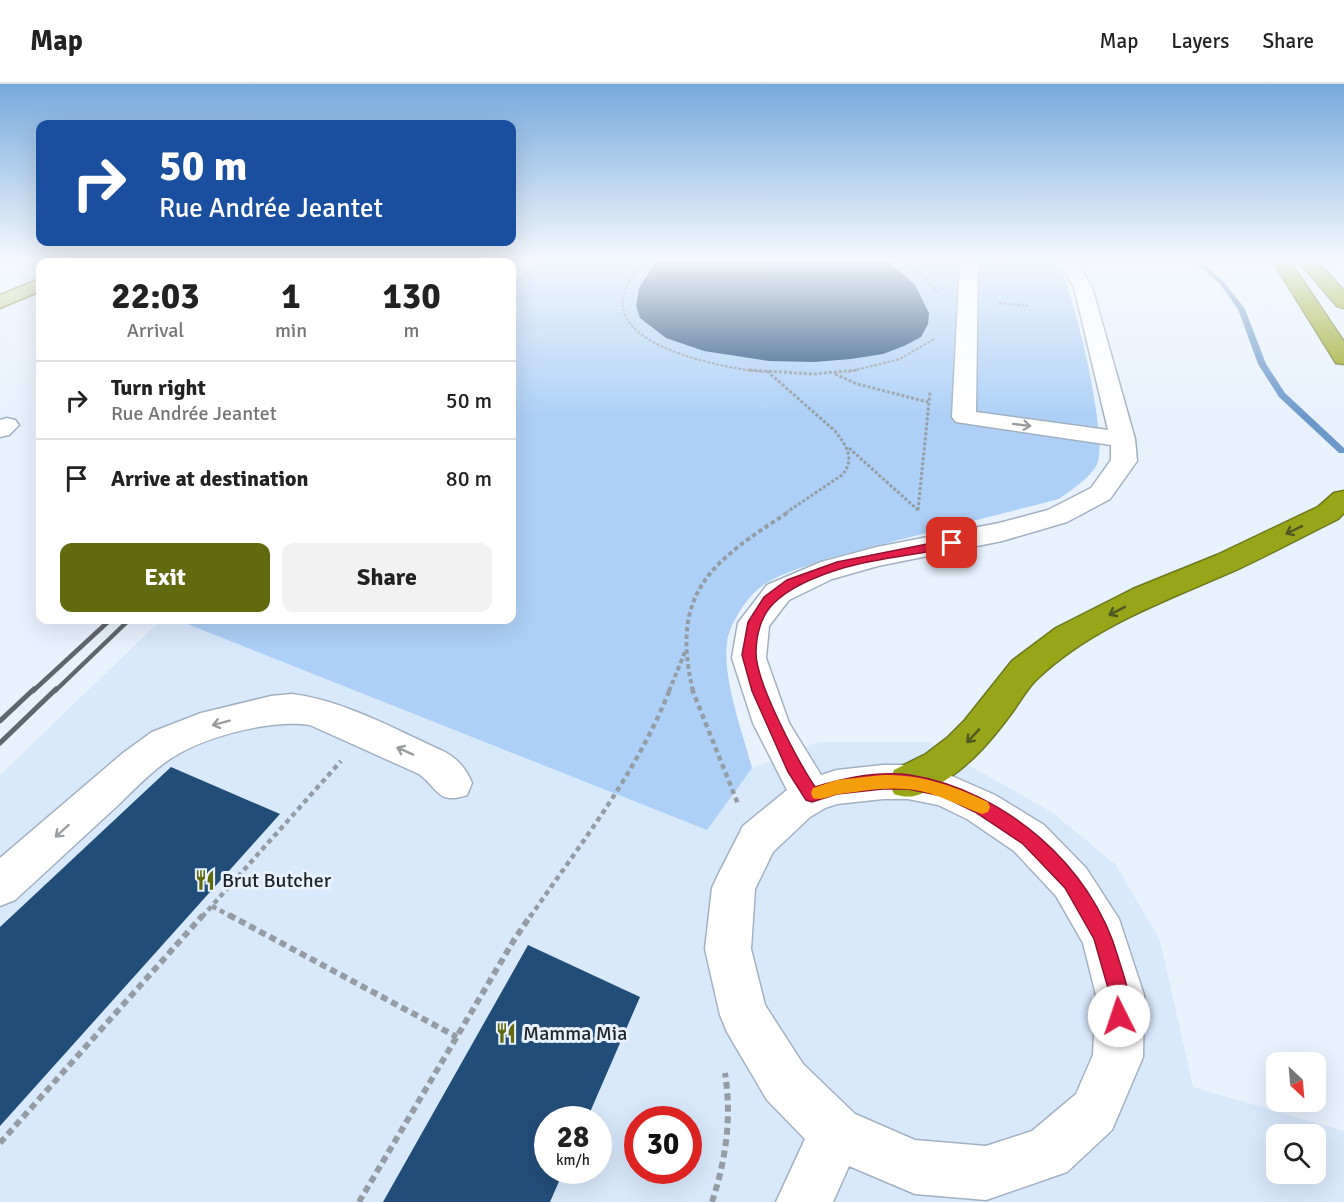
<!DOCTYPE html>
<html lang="en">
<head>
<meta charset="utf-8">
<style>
	body { margin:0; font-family:Signika,sans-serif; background:#f2f2f2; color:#222; height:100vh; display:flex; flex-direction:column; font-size:22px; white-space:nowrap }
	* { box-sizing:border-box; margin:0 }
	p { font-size:20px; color:#767676 }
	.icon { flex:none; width:33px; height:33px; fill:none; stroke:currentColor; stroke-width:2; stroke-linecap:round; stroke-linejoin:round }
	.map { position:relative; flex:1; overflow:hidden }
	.details { position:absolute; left:36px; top:174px; width:480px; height:366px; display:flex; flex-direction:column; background:#fff; border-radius:12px; box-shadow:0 6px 24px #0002 }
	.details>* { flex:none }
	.banner { position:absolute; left:36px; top:36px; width:480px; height:126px; border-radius:12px; box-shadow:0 6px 24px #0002; background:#1a4fa0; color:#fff; overflow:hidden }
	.needle { width:39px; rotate:154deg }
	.fabs { position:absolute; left:1266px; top:968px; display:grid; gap:12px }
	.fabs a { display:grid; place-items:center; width:60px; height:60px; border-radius:12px; background:#fff; box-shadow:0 6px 24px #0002; font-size:30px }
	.speed { position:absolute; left:534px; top:1022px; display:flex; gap:12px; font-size:30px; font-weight:700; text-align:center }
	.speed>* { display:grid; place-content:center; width:78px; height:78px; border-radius:50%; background:#fff; box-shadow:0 6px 24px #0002; line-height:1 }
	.speed small { font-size:15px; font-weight:400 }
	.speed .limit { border:9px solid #d22; background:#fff; color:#111 }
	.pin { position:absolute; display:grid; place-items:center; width:51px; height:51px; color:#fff; margin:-26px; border-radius:12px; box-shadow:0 3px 9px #0006 }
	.me { position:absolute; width:66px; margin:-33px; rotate:356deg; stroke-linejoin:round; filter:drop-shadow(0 0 4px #0008) }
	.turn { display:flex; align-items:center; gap:21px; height:126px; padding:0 24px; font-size:27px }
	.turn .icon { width:78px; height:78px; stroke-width:2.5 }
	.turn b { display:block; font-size:42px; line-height:51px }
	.eta { display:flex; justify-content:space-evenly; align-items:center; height:102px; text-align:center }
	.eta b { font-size:36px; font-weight:800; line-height:42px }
	.action { display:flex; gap:12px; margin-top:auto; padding:12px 24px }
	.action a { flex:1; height:69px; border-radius:12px; background:#616a0f; color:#fff; font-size:24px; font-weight:800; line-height:69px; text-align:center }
	.action a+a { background:#f2f2f2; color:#222 }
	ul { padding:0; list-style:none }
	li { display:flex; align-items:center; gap:18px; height:78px; padding:0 24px; border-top:2px solid #e0e0e0 }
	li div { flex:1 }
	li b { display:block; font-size:22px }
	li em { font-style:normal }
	header { display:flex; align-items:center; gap:36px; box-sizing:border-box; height:84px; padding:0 30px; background:#fff; border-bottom:2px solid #e0e0e0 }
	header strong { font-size:28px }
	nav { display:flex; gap:33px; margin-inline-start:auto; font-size:21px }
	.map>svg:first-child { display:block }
	.built { fill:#d8e9fc; fill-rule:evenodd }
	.green { fill:#aed0f6 }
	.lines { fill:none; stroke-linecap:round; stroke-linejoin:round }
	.stream { fill:#6d99ca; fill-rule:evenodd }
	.building { fill:#234d79 }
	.minor-casing { stroke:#a2b1c2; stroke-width:3 }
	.major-casing { stroke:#6d781e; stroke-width:3 }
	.highway-casing { stroke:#6d781e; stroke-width:3 }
	.path-far4 { stroke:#949da5; stroke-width:2; stroke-dasharray:3 1.5; stroke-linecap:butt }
	.path-far3 { stroke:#949da5; stroke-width:3; stroke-dasharray:3 2; stroke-linecap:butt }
	.path-far2 { stroke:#949da5; stroke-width:4; stroke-dasharray:4.5 3; stroke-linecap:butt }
	.path-far1 { stroke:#949da5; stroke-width:4.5; stroke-dasharray:5 4; stroke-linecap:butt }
	.path { stroke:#949da5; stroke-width:6; stroke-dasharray:7 4.5; stroke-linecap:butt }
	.minor { fill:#fff; fill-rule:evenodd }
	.major { fill:#c1c974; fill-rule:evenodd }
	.highway { fill:#97a518; fill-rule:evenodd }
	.rail-far2 { stroke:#5f666e; stroke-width:3 }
	.rail-far1 { stroke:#5f666e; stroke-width:4.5 }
	.rail { stroke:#5f666e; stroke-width:5 }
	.oneway { stroke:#9a9c9f }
	.oneway2 { stroke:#4e5823 }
	.route { fill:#e11d48; stroke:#92132f; stroke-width:1.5 }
	.slow { fill:#f59e0b }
	.labels { text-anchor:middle; stroke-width:6; stroke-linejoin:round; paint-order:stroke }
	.near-poi-label { font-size:20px; fill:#1e242a; stroke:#e8f2fd; text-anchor:start }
</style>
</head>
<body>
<header>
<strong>Map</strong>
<nav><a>Map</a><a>Layers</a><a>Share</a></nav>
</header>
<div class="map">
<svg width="1344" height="1118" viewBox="0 0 1344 1118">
	<rect width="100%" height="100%" fill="#e8f2fd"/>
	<path class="built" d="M161 536H177L707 745 752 684 818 658H928L1053 729 1116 781 1160 856 1193 1003 1344 1047V1118H0V691ZM548 1035H598V1086H548ZM638 1035H688V1086H638ZM1276 1050H1316V1089H1276Z"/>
	<path class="green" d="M542 176H1056C1073 202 1107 347 1098 377 1094 392 1071 406 1059 415L829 474C808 482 773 491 757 506 745 517 732 537 728 553 720 589 743 649 752 684L707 746 177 536H512V198Z"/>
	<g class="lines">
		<polygon class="stream" points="1192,176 1198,176 1223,197 1245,225 1266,280 1285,309 1344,364 1344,369 1339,369 1279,313 1258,280 1238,225 1219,199"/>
	</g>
	<g class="building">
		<polygon points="657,176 887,176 915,201 929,229 928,240 921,253 904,262 883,270 851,275 814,278 769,277 704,267 666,254 640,234 636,222 639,204"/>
		<polygon points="171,683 280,730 0,1042 0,843"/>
		<polygon points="528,861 640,913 587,1035 548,1035 548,1086 564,1086 550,1118 383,1118"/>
	</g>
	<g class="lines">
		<g class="minor-casing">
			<g id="minor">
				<path d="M960 176H978L976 328 1108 346 1074 203 1059 176H1076L1092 203 1135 355 1137 377 1110 415 1067 438 1002 457 878 482 832 495 789 516 769 542 766 574 789 639 821 691 837 686 883 681H908L945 689 995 711 1044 741 1086 784 1119 835 1144 911 1143 973 1112 1046 1067 1088 986 1116 915 1110 849 1082 833 1118H776L805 1055 767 1016 727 948 720 931 705 865 712 804 719 789 743 742 787 706 753 639 732 574 738 539 767 501 821 478 877 463 999 439 1048 426 1091 404 1111 376V361L956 338 952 333ZM883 715H908L938 721 967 735 1014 767 1056 812 1083 859 1096 911 1093 971 1076 1010 1032 1047 986 1062 915 1056 855 1030 803 980 765 921 751 865 755 805 773 768 810 733 825 724 837 720Z"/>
				<polygon points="7,334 15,336 19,341 9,351 0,353 0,336"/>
				<path d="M292 610C346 617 396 646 445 668 459 676 466 685 472 699L467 711C438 721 439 705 419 690L310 641C274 635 211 651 178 670 155 683 135 705 116 723 82 754 49 785 15 816L0 822V774L123 669 152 648 201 629 271 612Z"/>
			</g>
		</g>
		<g class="major-casing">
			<g id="major">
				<polygon points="80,176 103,176 101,178 79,178"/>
				<polygon points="40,195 40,207 0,224 0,211"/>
			</g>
		</g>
		<g class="highway-casing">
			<g id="highway">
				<polygon points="1272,176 1289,176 1344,258 1344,280 1336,279 1333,274"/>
				<polygon points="1298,176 1316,176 1344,207 1344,224 1337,222"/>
				<path d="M1344 407V429L1338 435C1304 452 1270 470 1236 486 1168 516 1093 542 1038 594 1028 603 1021 616 1013 627 991 657 969 683 936 702 919 711 913 716 894 710L889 698 894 686 926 670 947 654 965 636 1012 577 1056 544 1133 505 1217 471 1318 423 1334 409Z"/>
			</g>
		</g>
		<g class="path-far4">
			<path d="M634 176 644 179C635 190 625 200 623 214 615 265 730 285 764 288"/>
			<polyline points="903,176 919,187 937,208"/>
			<polyline points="999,219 1028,222"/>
			<polyline points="848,288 900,275 934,255"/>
		</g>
		<g class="path-far3">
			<polyline points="749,286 813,290 858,286"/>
			<path d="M767 287 835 347C846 361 856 375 842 391L787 428"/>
			<polyline points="835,290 857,300 928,318"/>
			<polyline points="849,364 919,427"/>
			<polyline points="918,426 930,308"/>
		</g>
		<g class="path-far2">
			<polyline points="669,607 685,568"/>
			<path d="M693 607C669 507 713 477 790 427"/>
		</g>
		<g class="path-far1">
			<polyline points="692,605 738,720"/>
			<polyline points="212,822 232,833"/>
			<polyline points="202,833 341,677"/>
			<path d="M530 833C581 759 637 689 670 605"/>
		</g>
		<g class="path">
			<polyline points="229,831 457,953"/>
			<polyline points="0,1059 203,831"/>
			<polyline points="359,1118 514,856 531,831"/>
			<path d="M712 1118C726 1075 732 1034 725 989"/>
		</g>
		<use href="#minor" class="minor"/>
		<use href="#major" class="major"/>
		<use href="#highway" class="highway"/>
		<g class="rail-far2">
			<polyline points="480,178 483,176"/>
			<polyline points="492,178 495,176"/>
		</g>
		<g class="rail-far1">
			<polyline points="33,607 110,536"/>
			<polyline points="55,607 129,536"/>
		</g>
		<g class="rail">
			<polyline points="0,637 34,605"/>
			<polyline points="0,659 56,605"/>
		</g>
	</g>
	<defs><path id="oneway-shaft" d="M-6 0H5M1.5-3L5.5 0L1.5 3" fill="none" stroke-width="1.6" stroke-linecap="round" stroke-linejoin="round" transform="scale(1.5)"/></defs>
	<g class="oneway">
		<use href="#oneway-shaft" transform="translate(1022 341) rotate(7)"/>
		<use href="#oneway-shaft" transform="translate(221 639) rotate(165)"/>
		<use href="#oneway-shaft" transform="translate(405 667) rotate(-156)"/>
		<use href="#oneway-shaft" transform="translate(62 747) rotate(138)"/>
	</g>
	<g class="oneway2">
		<use href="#oneway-shaft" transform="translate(1294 446) rotate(154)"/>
		<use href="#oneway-shaft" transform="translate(1117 527) rotate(153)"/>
		<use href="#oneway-shaft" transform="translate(973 652) rotate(133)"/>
	</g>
	<linearGradient id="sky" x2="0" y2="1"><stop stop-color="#77a9dc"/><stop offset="0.53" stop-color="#f5f9fe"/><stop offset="1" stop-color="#f5f9fe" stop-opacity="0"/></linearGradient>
	<rect width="1344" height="332" fill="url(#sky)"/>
	<path class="route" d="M952 455 958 459 956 462C919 471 880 473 843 484 820 491 792 501 774 519 761 531 756 552 756 569 756 599 798 677 815 703 844 694 880 687 910 691 1003 706 1092 781 1118 873 1124 894 1135 917 1126 939L1119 942 1112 939 1109 932 1110 911 1094 855 1065 804 1023 760 975 728 942 712 908 705H883L837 710 812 718 806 716 788 688 752 607 742 571 748 538 764 513 787 496 837 478Z"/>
	<path class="slow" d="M883 691C924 691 951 701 988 718L990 723 988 728 982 730C957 721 934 707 906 705 885 703 862 707 840 710 831 711 822 717 813 714L811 709 813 704 837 696Z"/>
	<defs>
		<g id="restaurant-bare" transform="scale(1.62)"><path d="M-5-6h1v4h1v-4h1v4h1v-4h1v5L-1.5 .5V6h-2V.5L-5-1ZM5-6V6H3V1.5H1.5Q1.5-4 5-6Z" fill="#616a0f" stroke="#e8f2fd" stroke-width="2.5" paint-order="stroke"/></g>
	</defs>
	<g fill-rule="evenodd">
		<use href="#restaurant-bare" x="205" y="796"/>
		<use href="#restaurant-bare" x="506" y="949"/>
	</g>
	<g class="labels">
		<g class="near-poi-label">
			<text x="222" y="803">Brut Butcher</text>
			<text x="523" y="956">Mamma Mia</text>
		</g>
	</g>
</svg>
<div class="fabs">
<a><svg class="needle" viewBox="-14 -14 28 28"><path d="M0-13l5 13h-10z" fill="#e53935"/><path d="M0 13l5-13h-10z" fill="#767676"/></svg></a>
<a><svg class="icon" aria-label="search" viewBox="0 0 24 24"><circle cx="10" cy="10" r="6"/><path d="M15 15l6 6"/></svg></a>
</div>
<div class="speed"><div>28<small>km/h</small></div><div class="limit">30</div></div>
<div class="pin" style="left:952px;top:459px;background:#d93025"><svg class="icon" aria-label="arrive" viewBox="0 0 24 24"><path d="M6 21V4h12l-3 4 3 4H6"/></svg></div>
<svg class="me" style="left:1119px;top:932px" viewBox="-20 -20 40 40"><circle r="19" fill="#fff"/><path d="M0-13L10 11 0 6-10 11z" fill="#e11d48"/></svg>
<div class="banner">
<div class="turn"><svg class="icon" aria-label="right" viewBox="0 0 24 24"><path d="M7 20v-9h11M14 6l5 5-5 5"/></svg><div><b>50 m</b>Rue Andrée Jeantet</div></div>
</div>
<section class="details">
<div class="eta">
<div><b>22:03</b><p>Arrival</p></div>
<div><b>1</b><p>min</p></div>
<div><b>130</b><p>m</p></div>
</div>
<ul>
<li><svg class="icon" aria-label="right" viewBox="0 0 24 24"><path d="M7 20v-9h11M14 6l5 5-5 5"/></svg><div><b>Turn right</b><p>Rue Andrée Jeantet</p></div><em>50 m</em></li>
<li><svg class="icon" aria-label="arrive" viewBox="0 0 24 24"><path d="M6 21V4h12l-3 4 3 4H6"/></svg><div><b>Arrive at destination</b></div><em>80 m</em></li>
</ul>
<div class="action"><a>Exit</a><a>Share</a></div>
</section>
</div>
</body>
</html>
